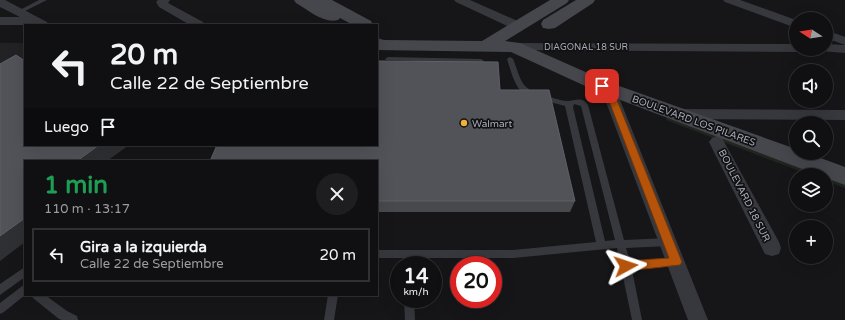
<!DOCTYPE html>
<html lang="es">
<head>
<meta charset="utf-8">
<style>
	body { margin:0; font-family:"Varela Round",sans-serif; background:#1e1e20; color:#f1f3f6; height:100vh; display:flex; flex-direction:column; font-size:15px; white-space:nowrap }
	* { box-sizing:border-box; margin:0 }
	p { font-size:13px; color:#9c9d9f }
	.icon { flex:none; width:22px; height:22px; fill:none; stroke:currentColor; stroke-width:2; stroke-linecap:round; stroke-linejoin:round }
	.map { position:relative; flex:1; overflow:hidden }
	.side { position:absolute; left:24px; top:160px; width:354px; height:136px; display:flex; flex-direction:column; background:#101012; border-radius:0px; box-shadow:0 4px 16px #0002,0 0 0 1px #303032 }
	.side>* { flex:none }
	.guide { position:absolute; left:24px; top:24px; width:354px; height:122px; border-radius:0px; box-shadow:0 4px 16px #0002,0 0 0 1px #303032; background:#101012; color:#f1f3f6; overflow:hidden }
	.needle { width:26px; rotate:282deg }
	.tools { position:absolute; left:789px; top:12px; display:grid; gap:8px }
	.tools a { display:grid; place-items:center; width:44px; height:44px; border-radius:50%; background:#101012; box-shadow:0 4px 16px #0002,0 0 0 1px #303032; font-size:20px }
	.speed { position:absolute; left:390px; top:256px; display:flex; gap:8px; font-size:20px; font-weight:700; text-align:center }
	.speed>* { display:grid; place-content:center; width:52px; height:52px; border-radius:50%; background:#101012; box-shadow:0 4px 16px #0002,0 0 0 1px #303032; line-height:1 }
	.speed small { font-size:10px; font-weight:400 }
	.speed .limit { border:6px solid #d22; background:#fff; color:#111 }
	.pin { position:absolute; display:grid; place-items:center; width:34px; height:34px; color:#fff; margin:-17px; border-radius:8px; box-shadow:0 2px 6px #0006 }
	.me { position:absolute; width:44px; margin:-22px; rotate:85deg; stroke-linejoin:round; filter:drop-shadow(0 0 3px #0008) }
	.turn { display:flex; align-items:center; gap:14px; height:84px; padding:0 20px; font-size:18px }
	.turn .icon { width:52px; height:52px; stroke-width:2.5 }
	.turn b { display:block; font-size:28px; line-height:34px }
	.then { display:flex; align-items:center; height:38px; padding:0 20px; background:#0003; gap:8px; font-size:15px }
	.round { display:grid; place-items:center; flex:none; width:42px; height:42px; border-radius:21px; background:#1e1e20 }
	.headline { display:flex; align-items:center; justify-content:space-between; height:68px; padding:0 20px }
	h1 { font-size:24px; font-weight:700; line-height:30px; color:#1e9e55 }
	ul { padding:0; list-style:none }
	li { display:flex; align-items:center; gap:12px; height:54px; margin:0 8px 6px; padding:0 12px; border:2px solid #303032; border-radius:0px }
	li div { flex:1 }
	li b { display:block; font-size:15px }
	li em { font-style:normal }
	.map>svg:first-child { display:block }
	.built { fill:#222225 }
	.green { fill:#1e261f }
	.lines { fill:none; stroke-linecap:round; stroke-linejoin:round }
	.lane { fill:#37383d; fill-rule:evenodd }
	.street { fill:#37383d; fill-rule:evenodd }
	.secondary { fill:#45474d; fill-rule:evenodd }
	.wall { fill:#47494d }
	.shaded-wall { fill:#2f3033 }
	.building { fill:#525359; stroke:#5f6168 }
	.route { fill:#b45309; stroke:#753606 }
	.poi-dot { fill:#f2b134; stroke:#111113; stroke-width:1.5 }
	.labels { text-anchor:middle; stroke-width:3.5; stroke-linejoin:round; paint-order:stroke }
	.far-street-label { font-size:9px; fill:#a8adb8; stroke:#111113 }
	.street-label { font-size:10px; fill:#a8adb8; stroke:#111113 }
	.poi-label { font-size:10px; fill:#a8adb8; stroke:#111113; text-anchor:start }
</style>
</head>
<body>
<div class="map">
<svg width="845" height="320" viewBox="0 0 845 320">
	<rect width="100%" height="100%" fill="#161618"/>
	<polygon class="built" points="0,43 25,43 25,58 0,71"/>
	<polygon class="green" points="670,110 845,176 845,188 826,181 826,175 810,175 666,120"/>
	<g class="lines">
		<g class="lane">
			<polygon points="39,0 47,0 19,14 16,12"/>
			<polygon points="388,57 481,59 484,61 481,63 386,60 385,59"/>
			<path d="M510 57 513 59C517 68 519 79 525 86 528 89 532 91 535 94L533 96C517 98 511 71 507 59Z"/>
			<path d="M539 95H542C549 96 560 101 567 101 576 101 581 96 588 105L624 240 669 238 672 239 674 242 672 245 669 246 626 248 630 261 676 258 679 259 681 262 679 265 676 266 632 270 642 320H632L617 248 513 258H413V265H403V258H377V250H513L596 242 565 106 539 99 538 97ZM574 104 581 106 615 240 605 241 573 107Z"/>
			<polygon points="25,267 25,277 0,295 0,284"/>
			<polygon points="25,284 25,295 4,312 0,314 0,303"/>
			<polygon points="32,295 45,295 67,311 77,316 78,320 62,320 59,319 33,298"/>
			<polygon points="328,295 338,295 334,320 324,320"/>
			<polygon points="404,299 414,299 415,320 405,320"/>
		</g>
		<g class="street">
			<polygon points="0,0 5,0 47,22 49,25 0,25 0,17 20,17 0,7"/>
			<polygon points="158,0 170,0 168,3 203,22 205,25 190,25 159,7 156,2"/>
			<polygon points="454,0 470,0 522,23 524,26 522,29 514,29 456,2"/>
			<polygon points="723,0 740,0 796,20 796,28 725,2"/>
			<polygon points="826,30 845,37 845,45 826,38"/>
			<polygon points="514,43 796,44 796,49 802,49 796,52 509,50 508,47 509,44"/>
			<polygon points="826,44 845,45 845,53 821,51 820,49 826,49"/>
			<polygon points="601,81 606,83 620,100 708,320 688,320 606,102 594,86 596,83"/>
			<polygon points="677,109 845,110 845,120 677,119 672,118 670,114 672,110"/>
			<polygon points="717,136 722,138 779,242 781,248 779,254 772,256 765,254 709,142 712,138"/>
		</g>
		<g class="secondary">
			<path d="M294 0H332L371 21 373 25H353L340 18 338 20C324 24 308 10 296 3Z"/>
			<polygon points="550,0 569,0 567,3 505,41 520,43 608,82 796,149 796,153 807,153 845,167 845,185 826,178 826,175 818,175 594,90 511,52 377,50 377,38 384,40 482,41"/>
			<polygon points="576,0 595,0 593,3 555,28 549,29 543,28 541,24 543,20"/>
		</g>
	</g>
	<polygon class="wall" points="500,90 575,201 570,212 377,212 377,161"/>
	<g class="shaded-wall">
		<polygon points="99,145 129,145 107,161 77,161"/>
		<polygon points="25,218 25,242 0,261 0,236"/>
	</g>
	<g class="building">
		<polygon points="16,55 25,61 25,145 99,145 77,161 25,161 25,218 0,236 0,64"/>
		<polygon points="377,61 498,62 500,90 549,90 575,201 377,201 377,161 210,161 217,145 377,145"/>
	</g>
	<polygon class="route" points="602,83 604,84 617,100 682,262 680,265 626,271 622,270 621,266 622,263 626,261 669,258 609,101 598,86"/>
	<circle class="poi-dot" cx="464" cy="123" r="4"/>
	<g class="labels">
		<g class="far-street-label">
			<text x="586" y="50">DIAGONAL 18 SUR</text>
		</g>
		<g class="street-label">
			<text transform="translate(694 120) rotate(20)" y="4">BOULEVARD LOS PILARES</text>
			<text transform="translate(745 195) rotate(63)" y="4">BOULEVARD 18 SUR</text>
		</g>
		<g class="poi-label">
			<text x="472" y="127">Walmart</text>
		</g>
	</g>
</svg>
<div class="tools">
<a><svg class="needle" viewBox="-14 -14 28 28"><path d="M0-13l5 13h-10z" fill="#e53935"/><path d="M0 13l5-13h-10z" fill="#9c9d9f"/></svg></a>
<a><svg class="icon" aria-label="sound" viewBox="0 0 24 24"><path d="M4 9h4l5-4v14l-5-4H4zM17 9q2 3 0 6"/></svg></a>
<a><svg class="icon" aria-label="search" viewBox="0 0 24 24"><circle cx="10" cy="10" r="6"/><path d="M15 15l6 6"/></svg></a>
<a><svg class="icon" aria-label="layers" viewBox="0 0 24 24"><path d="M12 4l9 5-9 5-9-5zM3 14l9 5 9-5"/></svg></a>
<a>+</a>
</div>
<div class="speed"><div>14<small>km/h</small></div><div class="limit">20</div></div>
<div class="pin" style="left:602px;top:86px;background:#d93025"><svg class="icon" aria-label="arrive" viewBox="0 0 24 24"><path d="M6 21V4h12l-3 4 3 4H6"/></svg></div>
<svg class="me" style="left:626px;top:266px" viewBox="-20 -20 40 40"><path d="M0-17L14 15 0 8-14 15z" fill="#b45309" stroke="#fff" stroke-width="4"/></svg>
<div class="guide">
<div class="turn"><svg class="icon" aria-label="left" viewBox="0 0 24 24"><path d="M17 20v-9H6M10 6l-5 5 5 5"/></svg><div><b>20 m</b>Calle 22 de Septiembre</div></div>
<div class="then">Luego<svg class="icon" aria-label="arrive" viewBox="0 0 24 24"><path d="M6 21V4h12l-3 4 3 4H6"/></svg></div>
</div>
<section class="side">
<div class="headline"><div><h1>1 min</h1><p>110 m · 13:17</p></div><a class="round"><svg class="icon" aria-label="close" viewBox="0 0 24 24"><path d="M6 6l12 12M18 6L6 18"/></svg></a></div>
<ul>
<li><svg class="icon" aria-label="left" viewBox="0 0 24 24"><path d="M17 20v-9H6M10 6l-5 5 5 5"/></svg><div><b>Gira a la izquierda</b><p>Calle 22 de Septiembre</p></div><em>20 m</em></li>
</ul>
</section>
</div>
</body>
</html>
